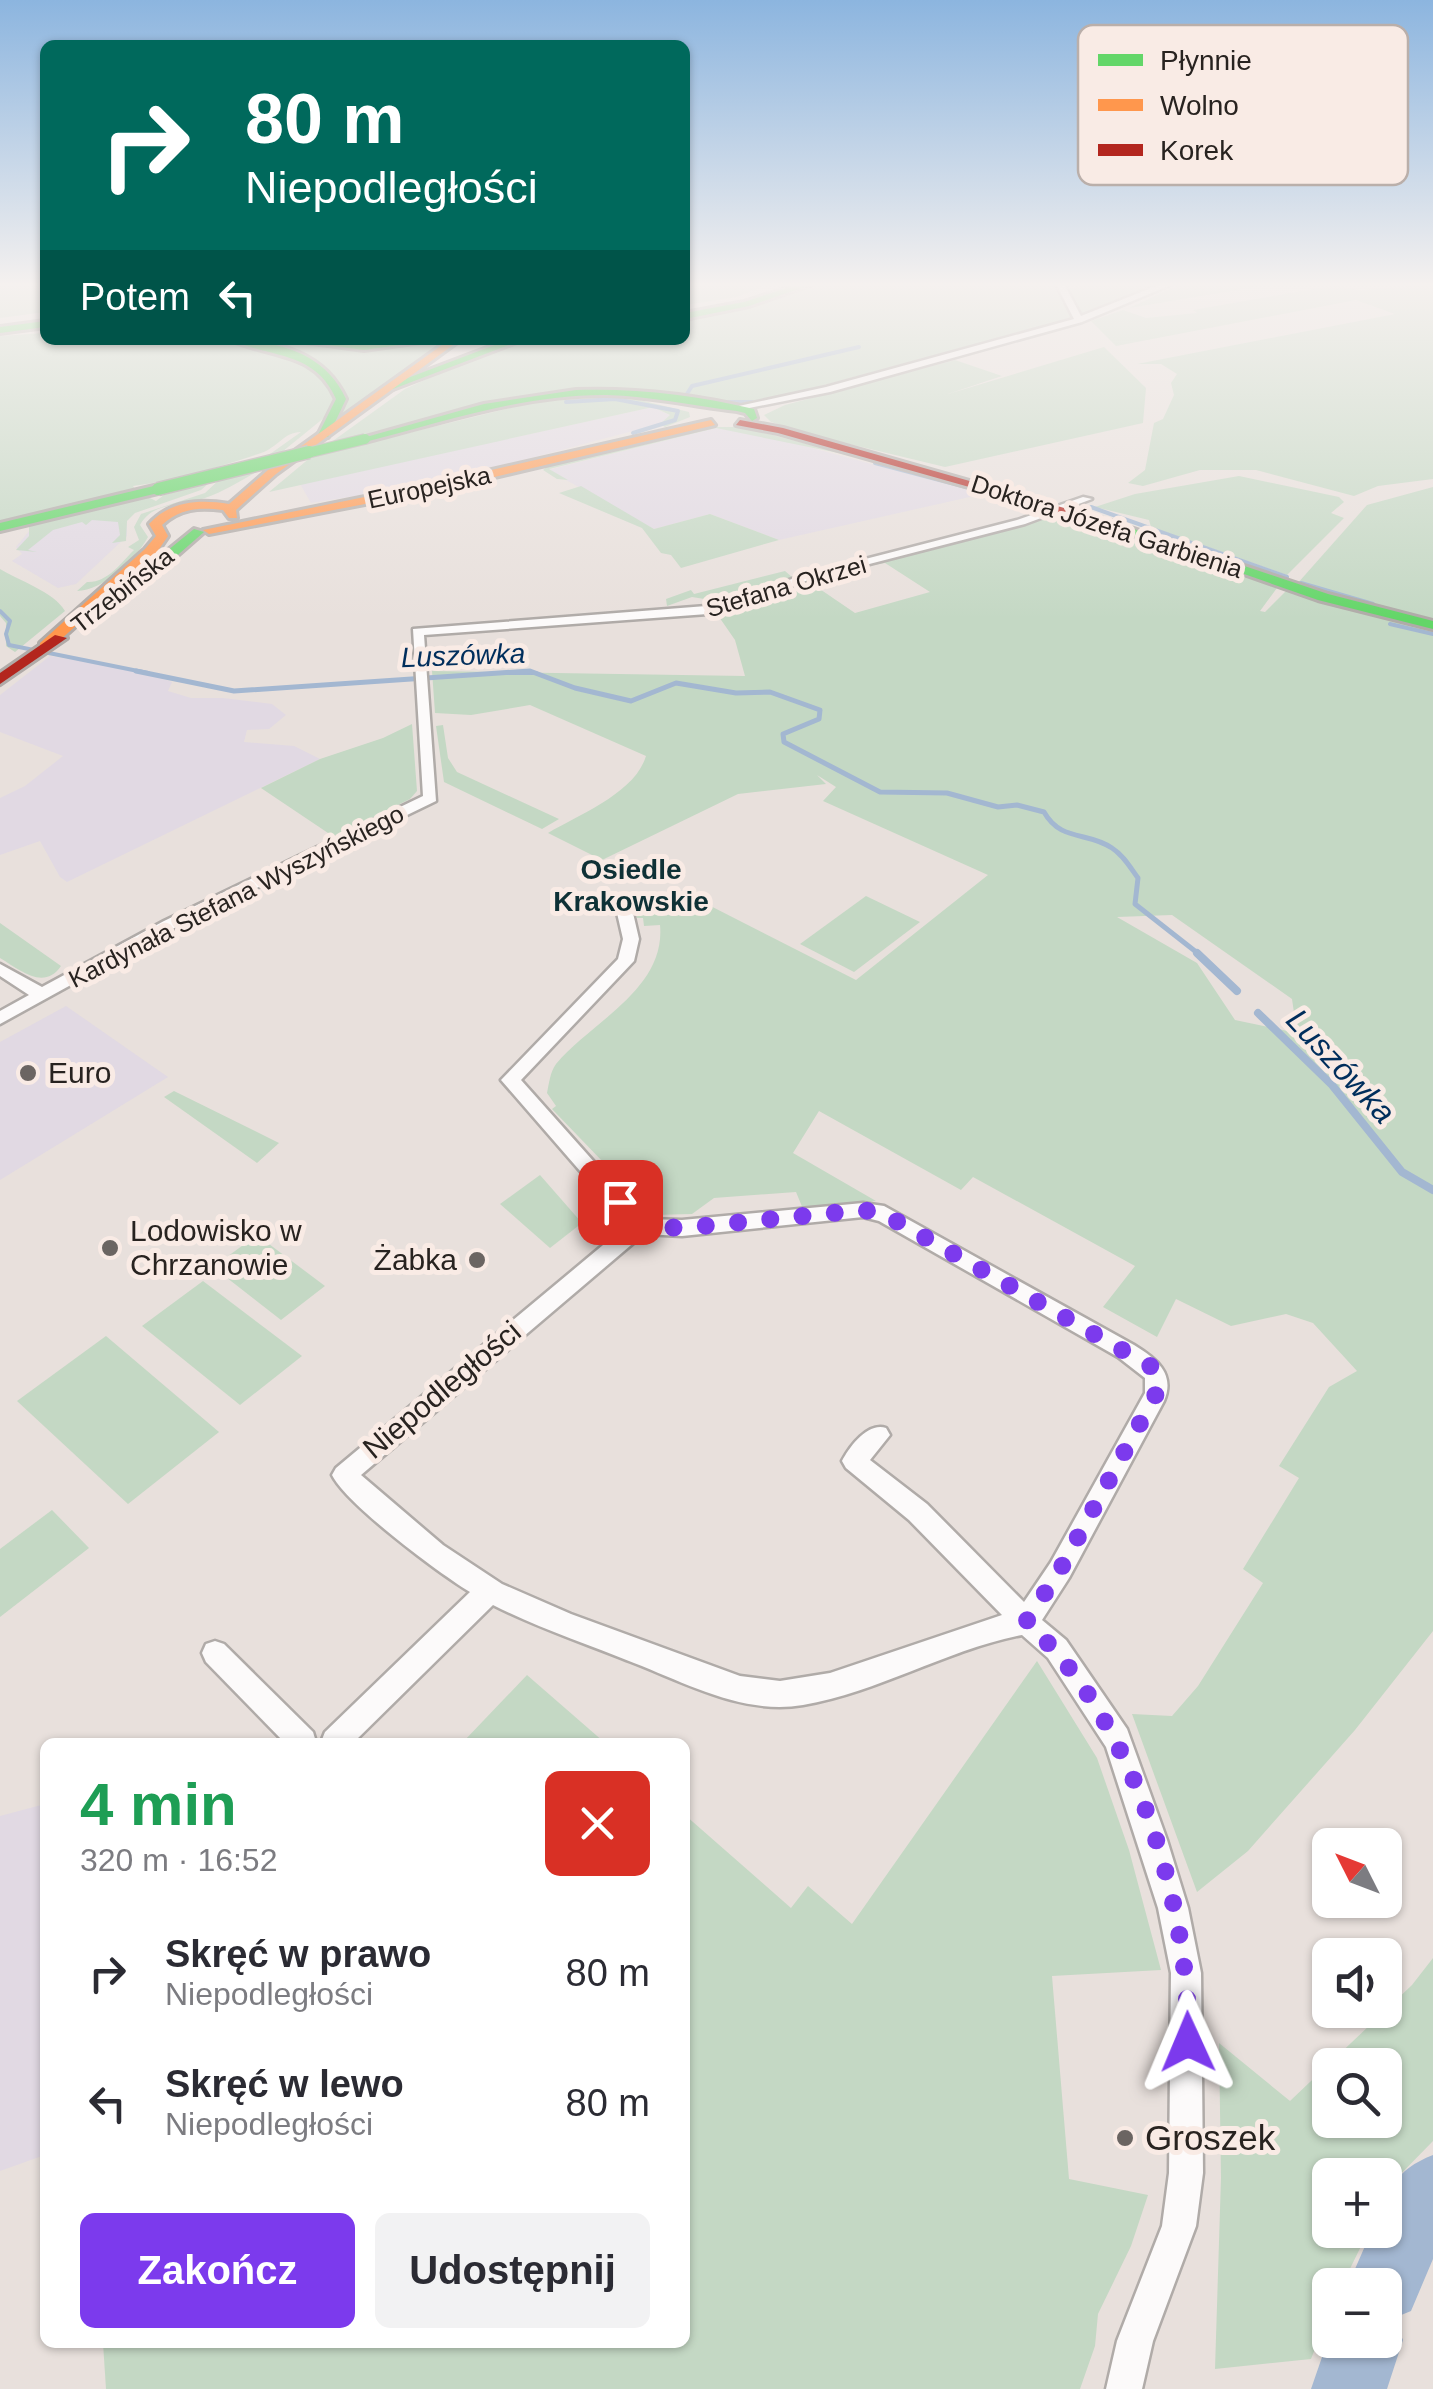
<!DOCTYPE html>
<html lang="pl">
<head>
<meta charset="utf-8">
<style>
	body { margin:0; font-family:Helvetica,sans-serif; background:#f2f2f3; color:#2b2b33; height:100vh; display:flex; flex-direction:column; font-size:38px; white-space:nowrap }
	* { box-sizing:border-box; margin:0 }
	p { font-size:32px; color:#7c7c81 }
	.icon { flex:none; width:55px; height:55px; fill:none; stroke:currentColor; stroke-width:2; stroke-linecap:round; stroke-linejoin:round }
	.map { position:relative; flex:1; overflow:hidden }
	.sheet { position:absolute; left:40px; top:1738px; width:650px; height:610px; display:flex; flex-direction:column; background:#fff; border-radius:15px; box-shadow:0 2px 8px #0004 }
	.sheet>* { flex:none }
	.guide { position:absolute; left:40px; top:40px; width:650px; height:305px; border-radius:15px; box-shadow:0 2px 8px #0004; background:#00695c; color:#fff; overflow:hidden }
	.needle { width:65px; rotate:312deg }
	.buttons { position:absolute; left:1312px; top:1828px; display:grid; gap:20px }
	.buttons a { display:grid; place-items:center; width:90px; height:90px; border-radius:15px; background:#fff; box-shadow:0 2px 8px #0004; font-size:50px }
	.pin { position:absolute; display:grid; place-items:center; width:85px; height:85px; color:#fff; margin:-42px; border-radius:20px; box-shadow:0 5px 15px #0006 }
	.me { position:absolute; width:110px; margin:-55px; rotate:359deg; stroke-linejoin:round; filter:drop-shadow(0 0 8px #0008) }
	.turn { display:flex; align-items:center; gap:35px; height:210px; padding:0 40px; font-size:45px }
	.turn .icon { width:130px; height:130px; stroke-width:2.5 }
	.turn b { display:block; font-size:70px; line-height:85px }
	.then { display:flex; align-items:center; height:95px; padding:0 40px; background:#0003; gap:20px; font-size:38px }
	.round { display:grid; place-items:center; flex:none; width:105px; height:105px; border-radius:15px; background:#f2f2f3 }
	.overview { display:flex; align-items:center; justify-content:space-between; height:170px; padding:0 40px }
	h1 { font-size:60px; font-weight:700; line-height:75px; color:#1e9e55 }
	.primary-button { display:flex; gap:20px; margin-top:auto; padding:20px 40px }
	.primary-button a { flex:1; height:115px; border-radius:15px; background:#7c3aed; color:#fff; font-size:40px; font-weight:700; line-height:115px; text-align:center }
	.primary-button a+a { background:#f2f2f3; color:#2b2b33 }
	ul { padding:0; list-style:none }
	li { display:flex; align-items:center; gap:30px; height:130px; padding:0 40px }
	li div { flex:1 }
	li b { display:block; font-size:38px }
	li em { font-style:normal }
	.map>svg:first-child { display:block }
	.commercial { fill:#e1d9e3 }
	.green { fill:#c4d8c4; fill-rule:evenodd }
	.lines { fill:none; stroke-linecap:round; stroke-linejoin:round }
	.stream-far3 { stroke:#a3b7d1; stroke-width:4 }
	.stream-far2 { stroke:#a3b7d1; stroke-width:5 }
	.stream-far1 { stroke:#a3b7d1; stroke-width:8 }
	.stream { stroke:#a3b7d1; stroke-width:12 }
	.river { fill:#a3b7d1; fill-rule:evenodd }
	.street-casing { stroke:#b0aba8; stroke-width:5 }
	.fast-casing { stroke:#b0aba8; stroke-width:6 }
	.slow-casing { stroke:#b0aba8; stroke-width:6 }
	.jam-casing { stroke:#b0aba8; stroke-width:6 }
	.street { fill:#fcfafa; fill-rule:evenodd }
	.fast { fill:#63d668; fill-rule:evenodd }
	.slow { fill:#ff974d; fill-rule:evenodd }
	.jam { fill:#b3261e; fill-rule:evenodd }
	.fast-bridge-far1-casing { stroke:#b0aba8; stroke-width:12; stroke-linecap:butt }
	.fast-bridge-casing { stroke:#b0aba8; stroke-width:15; stroke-linecap:butt }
	.fast-bridge-far1 { stroke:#63d668; stroke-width:10 }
	.fast-bridge { stroke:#63d668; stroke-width:12 }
	.route { stroke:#7c3aed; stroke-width:18; stroke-dasharray:0 32.4 }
	.poi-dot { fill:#6b6562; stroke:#f9ebe5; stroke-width:4 }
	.labels { text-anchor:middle; stroke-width:10; stroke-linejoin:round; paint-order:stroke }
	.far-street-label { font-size:25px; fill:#282320; stroke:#f9ebe5 }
	.far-water-label { font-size:28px; font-style:italic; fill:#002e5c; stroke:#f9ebe5 }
	.far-neighbourhood-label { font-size:28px; font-weight:bold; fill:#0f3136; stroke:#f9ebe5 }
	.poi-label { font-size:30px; fill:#282320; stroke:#f9ebe5; text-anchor:start }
	.street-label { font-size:30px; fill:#282320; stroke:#f9ebe5 }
	.water-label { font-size:32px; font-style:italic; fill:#002e5c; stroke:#f9ebe5 }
	.near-poi-label { font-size:35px; fill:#282320; stroke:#f9ebe5; text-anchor:start }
	.key { fill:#f9ebe5; stroke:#baafaa; stroke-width:2.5 }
	.key-label { font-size:28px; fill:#282320 }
</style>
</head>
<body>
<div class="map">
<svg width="1433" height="2389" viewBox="0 0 1433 2389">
	<rect width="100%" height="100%" fill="#e8e0dc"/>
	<g class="commercial">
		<polygon points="653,407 671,416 659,424 516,462 374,493 311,503 300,484"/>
		<polygon points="716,428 771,437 983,494 779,540 710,514 654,529 548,470"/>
		<polygon points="90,518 127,521 127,536 76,584 58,588 12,561 22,554 16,547 30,530"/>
		<polygon points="50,656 144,672 172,682 168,691 191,698 223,698 272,704 286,715 269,729 247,730 244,742 294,746 320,759 67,882 60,877 40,841 0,855 0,798 25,786 63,756 0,732 0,695"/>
		<polygon points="66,1006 168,1077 0,1180 0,1042"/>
		<polygon points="45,1804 45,2155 0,2171 0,1816"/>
	</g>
	<g class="green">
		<polygon points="0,284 45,284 45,312 0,318"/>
		<polygon points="685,284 769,284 737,297 685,305"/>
		<path d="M815 284H1057L1071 318 758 403C711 410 666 389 620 391 521 394 425 421 330 443L405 389 492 349 525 340H685V317L757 303Z"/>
		<polygon points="1091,284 1159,284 1091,313 1079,313 1066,289"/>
		<polygon points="1181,284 1273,284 1129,308"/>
		<polygon points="1328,284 1361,290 1433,284 1433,479 1378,486 1354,496 1256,470 1200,470 1143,486 1128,483 1145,470 1154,423 1163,419 1174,395 1171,383 1177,374 1161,364 1137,364 1395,314 1356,300 1116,346 1091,321 1123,310 1146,318 1197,313 1193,310 1331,286"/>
		<path d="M45 333V340C111 340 270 326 320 373 326 379 330 391 335 400L330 413 277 456 270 454 301 432C284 432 277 448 261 453 219 467 176 480 133 486L136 490 0 525V336Z"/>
		<path d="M245 340C300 340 354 350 409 346 422 344 434 340 447 340L340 417C367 367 280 347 245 340Z"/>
		<polygon points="1104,347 1146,388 1143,423 945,467 812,435 771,422 764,415 785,405 955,360 1002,376 948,394"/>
		<polygon points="619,395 689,412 690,417 665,427 660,424 670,415 653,407 269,492 311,457 538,401"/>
		<polygon points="705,427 742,427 853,456 716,428 549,469 568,480 557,479 543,470 549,465"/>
		<path d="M264 468C245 478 226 491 205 498 183 506 153 501 140 525L148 537C137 558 103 591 77 591L87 582C107 583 120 564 134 550L128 547 139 540 134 527 141 514 205 493 221 478Z"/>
		<polygon points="1239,476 1339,497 1344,502 1331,513 1344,518 1287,575 1151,527 1149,520 1095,507 1135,494"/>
		<polygon points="209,483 201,490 135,513 127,521 126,541 112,543 120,535 118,522 92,520 86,525 82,522 53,530 28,550 37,552 16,550 29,536 29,526 38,522 146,496 156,501 164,495"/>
		<polygon points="581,486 654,529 710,514 779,540 681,568 671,555 661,553 642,528 559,493"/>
		<polygon points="1433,487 1433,621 1297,584 1367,505"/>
		<path d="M1064 514 1277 588 1260 611 1265 612 1286 591 1433 631V1631L1355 1730 1248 1851 1197 1892 1132 1714 1172 1716 1198 1686 1263 1583 1243 1569 1299 1478 1279 1466 1329 1387 1357 1371 1313 1323 1286 1314 1231 1326 1176 1299 1157 1337 1103 1307 1135 1266 973 1177 961 1190 819 1111 793 1153 876 1201 803 1209 796 1192 714 1198 692 1214 654 1215 552 1109 556 1106 547 1093C549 1084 550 1072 556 1064 591 1022 666 989 660 925L644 926 643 918H637L629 902 655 909 689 895 856 980 988 875 823 801 836 787 817 775 826 784 738 794 602 860 548 833C580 814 635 793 646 756L530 705 471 715 435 713 432 671 745 676 735 640 717 614 827 576 811 583 855 613 930 592 885 563 862 567ZM1172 915 1292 999 1297 1033 1235 1020 1197 963 1117 917Z"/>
		<path d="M0 569C20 581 54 592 65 611L15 652 6 646V623L0 616Z"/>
		<polygon points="785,571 792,577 729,603 692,597 667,606 666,599 691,590 694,594"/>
		<polygon points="412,724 417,791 410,799 334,837 261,788 320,759 383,738"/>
		<polygon points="443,725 448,758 457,772 559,819 542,829 444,782 436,726"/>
		<polygon points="866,896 920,922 854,972 800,944"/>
		<path d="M0 923 61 966C44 991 20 970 0 958Z"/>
		<polygon points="174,1091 279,1143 257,1163 164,1097"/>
		<polygon points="540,1175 582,1223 550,1248 500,1204"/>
		<polygon points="257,1235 325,1286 281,1320 213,1267"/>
		<polygon points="203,1281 302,1356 240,1405 142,1326"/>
		<polygon points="106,1336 219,1432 128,1504 17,1401"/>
		<polygon points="52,1510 89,1548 0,1617 0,1549"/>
		<polygon points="1037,1661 1097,1758 1129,1850 1161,1970 1052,1976 1069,2179 1148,2195 1131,2246 1098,2314 1095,2346 1080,2389 106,2389 103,2343 685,2342 685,1815 791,1908 808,1886 852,1924"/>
		<polygon points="527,1675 604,1742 463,1742"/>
		<path d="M1433 1958V2141L1392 2183 1385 2197V2175H1330V2230H1369L1342 2285H1330V2310L1311 2359 1215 2369 1221 2178 1219 2043 1290 2101 1412 1985ZM1385 2065V2120H1330V2065Z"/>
	</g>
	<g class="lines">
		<g class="stream-far3">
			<polyline points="696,399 685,397 692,386 859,347"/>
			<polyline points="566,402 615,399 678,411 675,420 633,433"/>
			<polyline points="710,402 752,402"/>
			<polyline points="875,463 1037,506"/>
			<polyline points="1091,507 1287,577"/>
			<polyline points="1301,583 1373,604"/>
			<polyline points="0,611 10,621 6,634 9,645 148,673"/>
			<polyline points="1390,624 1433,634"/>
			<polyline points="495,673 536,673"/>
		</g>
		<path class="stream-far2" d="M136 671 234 691 530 671 575 688 631 701 676 683 736 693 770 692 820 710 819 719 783 734 784 742 880 792 947 793 998 807 1017 805 1044 812C1061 842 1087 831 1112 848 1123 855 1130 867 1138 878L1135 904 1200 955"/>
		<g class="stream-far1">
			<polyline points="1197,953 1237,991"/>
			<polyline points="1258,1013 1332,1085 1402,1172 1433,1190"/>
		</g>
		<polyline class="stream" points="1323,2346 1355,2371"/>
		<path class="river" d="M1433 2155V2259L1411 2311 1394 2318 1403 2340 1387 2389H1311L1330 2334V2340H1385V2285H1348L1372 2230H1385C1385 2190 1395 2170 1433 2155Z"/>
		<g class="street-casing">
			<g id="street">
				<polygon points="1056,284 1064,284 1081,316 1161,284 1173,284 1082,322 830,392 739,410 734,407 826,387 1074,319"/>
				<polygon points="1083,497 1092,499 1025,524 811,579 721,613 424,635 436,801 176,927 0,1024 0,1011 29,995 0,976 0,964 42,987 164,921 423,796 413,629 719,605 803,575 1017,520"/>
				<path d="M622 895 630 900 639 939 634 961 521 1080 645 1219 682 1220 863 1203 884 1206 1134 1345C1155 1358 1176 1373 1164 1401L1069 1578 1042 1620 1066 1640 1127 1729 1167 1840 1188 1908 1201 1973 1203 2173 1196 2226 1153 2341 1142 2389H1106L1117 2341 1162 2226 1169 2173 1171 1973 1158 1908 1106 1747 1048 1658 1022 1635C946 1650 879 1692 803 1705 744 1715 688 1684 634 1663 587 1644 538 1628 493 1605L354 1742H321L325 1732 470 1592C440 1574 346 1504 332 1475L336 1468 627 1225 501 1080 618 959 623 939 614 900ZM863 1217 879 1221 1118 1357 1145 1378V1393L1051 1562 1024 1602 927 1504 870 1460 890 1435 886 1428C868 1422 850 1446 842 1461L846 1468 909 1520 1002 1615 830 1673 780 1681 740 1676 571 1614 502 1584 443 1545 361 1475 644 1234 682 1236Z"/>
				<polygon points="215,1641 224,1644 313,1732 316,1742 284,1742 206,1662 202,1653 206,1644"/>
			</g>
		</g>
		<g class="fast-casing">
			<g id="fast">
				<polygon points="799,284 813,284 749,306 685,319 685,313 744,302"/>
				<polygon points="45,321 45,327 0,333 0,327"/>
				<path d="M231 340C278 340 326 354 346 399L328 437 318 435 336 399C315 351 271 358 231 340Z"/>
				<polygon points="291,340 364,344 435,340 364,350"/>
				<polygon points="508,340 522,340 393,389 384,387"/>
				<path d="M576 390C635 388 696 395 754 409L757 418 752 421 745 413 737 411C694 406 650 396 607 395 524 394 444 422 365 442L359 439 484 404Z"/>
				<polygon points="158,485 162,486 162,492 0,531 0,523"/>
				<polygon points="1107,520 1328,594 1433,621 1433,629 1318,600 1107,526"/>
				<polygon points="194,529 204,532 156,574 146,574 146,568"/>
			</g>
		</g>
		<g class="slow-casing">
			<g id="slow">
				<path d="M449 340H460L276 474 236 510 237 518H229L223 510C199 507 180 508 162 525L168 536 155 555 50 649H40V643L145 549 156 536 149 524C170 501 199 499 229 504L268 470Z"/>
				<polygon points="711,420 715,425 448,488 209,534 203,530 448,480"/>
			</g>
		</g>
		<g class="jam-casing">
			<g id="jam">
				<polygon points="740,420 783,428 1117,523 1107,526 778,433 736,425"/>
				<polygon points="55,635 67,638 0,684 0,673"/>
			</g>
		</g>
		<use href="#street" class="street"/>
		<use href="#fast" class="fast"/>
		<use href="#slow" class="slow"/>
		<use href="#jam" class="jam"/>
		<g class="fast-bridge-far1-casing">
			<polyline id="fast-bridge-far1" points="299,455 365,439"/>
		</g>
		<g class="fast-bridge-casing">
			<polyline id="fast-bridge" points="158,489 309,452"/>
		</g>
		<use href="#fast-bridge-far1" class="fast-bridge-far1"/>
		<use href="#fast-bridge" class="fast-bridge"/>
	</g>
	<linearGradient id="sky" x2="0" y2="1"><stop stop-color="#8cb5df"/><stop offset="0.46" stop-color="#f5f1ef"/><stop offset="1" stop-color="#f5f1ef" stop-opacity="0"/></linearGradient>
	<rect width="1433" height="619" fill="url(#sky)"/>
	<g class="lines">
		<path class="route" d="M620 1202 640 1226 682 1228 863 1210 884 1214 1152 1367 1159 1380 1156 1394 1060 1570 1026 1622C1131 1714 1191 1904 1188 2042"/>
	</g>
	<g class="poi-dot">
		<circle cx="28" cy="1073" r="10"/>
		<circle cx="110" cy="1248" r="10"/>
		<circle cx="477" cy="1260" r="10"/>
		<circle cx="1125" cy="2138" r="10"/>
	</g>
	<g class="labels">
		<g class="far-street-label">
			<text transform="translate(429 487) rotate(-12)" y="9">Europejska</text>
			<text transform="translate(1107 526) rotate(18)" y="9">Doktora Józefa Garbienia</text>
			<text transform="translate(786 586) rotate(-16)" y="9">Stefana Okrzei</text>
			<text transform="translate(122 590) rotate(-38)" y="9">Trzebińska</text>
			<text transform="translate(236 896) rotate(-27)" y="9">Kardynała Stefana Wyszyńskiego</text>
		</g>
		<g class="far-water-label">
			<text transform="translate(463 655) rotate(-2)" y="10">Luszówka</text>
		</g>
		<g class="far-neighbourhood-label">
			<text x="631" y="879">Osiedle<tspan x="631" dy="32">Krakowskie</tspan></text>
		</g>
		<g class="poi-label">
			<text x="48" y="1083">Euro</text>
			<text x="130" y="1241">Lodowisko w<tspan x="130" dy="34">Chrzanowie</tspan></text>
			<text x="457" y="1270" text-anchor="end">Żabka</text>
		</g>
		<g class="street-label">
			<text transform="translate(442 1390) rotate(-40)" y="10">Niepodległości</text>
		</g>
		<g class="water-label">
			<text transform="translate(1341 1066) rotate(47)" y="11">Luszówka</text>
		</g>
		<g class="near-poi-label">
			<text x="1145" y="2150">Groszek</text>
		</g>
	</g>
	<rect x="1078" y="25" width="330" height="160" rx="15" class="key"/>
	<rect x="1098" y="54" width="45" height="12" fill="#63d668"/>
	<rect x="1098" y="99" width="45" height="12" fill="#ff974d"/>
	<rect x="1098" y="144" width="45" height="12" fill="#b3261e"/>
	<g class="key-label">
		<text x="1160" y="70">Płynnie</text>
		<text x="1160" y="115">Wolno</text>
		<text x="1160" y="160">Korek</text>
	</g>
</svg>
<div class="buttons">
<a><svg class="needle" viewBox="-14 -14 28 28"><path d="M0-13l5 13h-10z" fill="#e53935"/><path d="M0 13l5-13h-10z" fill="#7c7c81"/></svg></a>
<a><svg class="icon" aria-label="sound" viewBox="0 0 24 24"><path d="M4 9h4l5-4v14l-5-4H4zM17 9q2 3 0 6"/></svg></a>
<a><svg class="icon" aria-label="search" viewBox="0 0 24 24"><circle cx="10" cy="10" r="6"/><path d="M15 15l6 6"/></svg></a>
<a>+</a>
<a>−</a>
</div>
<div class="pin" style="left:620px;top:1202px;background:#d93025"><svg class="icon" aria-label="arrive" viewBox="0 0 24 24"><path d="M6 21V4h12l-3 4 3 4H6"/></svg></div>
<svg class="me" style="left:1188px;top:2042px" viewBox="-20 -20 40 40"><path d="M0-17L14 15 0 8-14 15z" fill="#7c3aed" stroke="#fff" stroke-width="4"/></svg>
<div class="guide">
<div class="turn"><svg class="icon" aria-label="right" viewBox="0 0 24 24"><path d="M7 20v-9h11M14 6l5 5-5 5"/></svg><div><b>80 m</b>Niepodległości</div></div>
<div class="then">Potem<svg class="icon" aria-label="left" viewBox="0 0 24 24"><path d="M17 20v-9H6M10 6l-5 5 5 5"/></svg></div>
</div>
<section class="sheet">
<div class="overview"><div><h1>4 min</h1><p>320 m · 16:52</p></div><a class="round" style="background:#d93025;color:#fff"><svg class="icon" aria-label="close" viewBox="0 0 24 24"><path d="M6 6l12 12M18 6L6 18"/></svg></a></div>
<ul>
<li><svg class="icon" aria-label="right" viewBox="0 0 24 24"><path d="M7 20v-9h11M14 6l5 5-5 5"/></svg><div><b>Skręć w prawo</b><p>Niepodległości</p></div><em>80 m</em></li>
<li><svg class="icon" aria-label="left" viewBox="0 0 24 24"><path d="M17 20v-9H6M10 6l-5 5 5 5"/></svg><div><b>Skręć w lewo</b><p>Niepodległości</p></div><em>80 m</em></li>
</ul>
<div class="primary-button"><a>Zakończ</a><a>Udostępnij</a></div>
</section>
</div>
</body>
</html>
